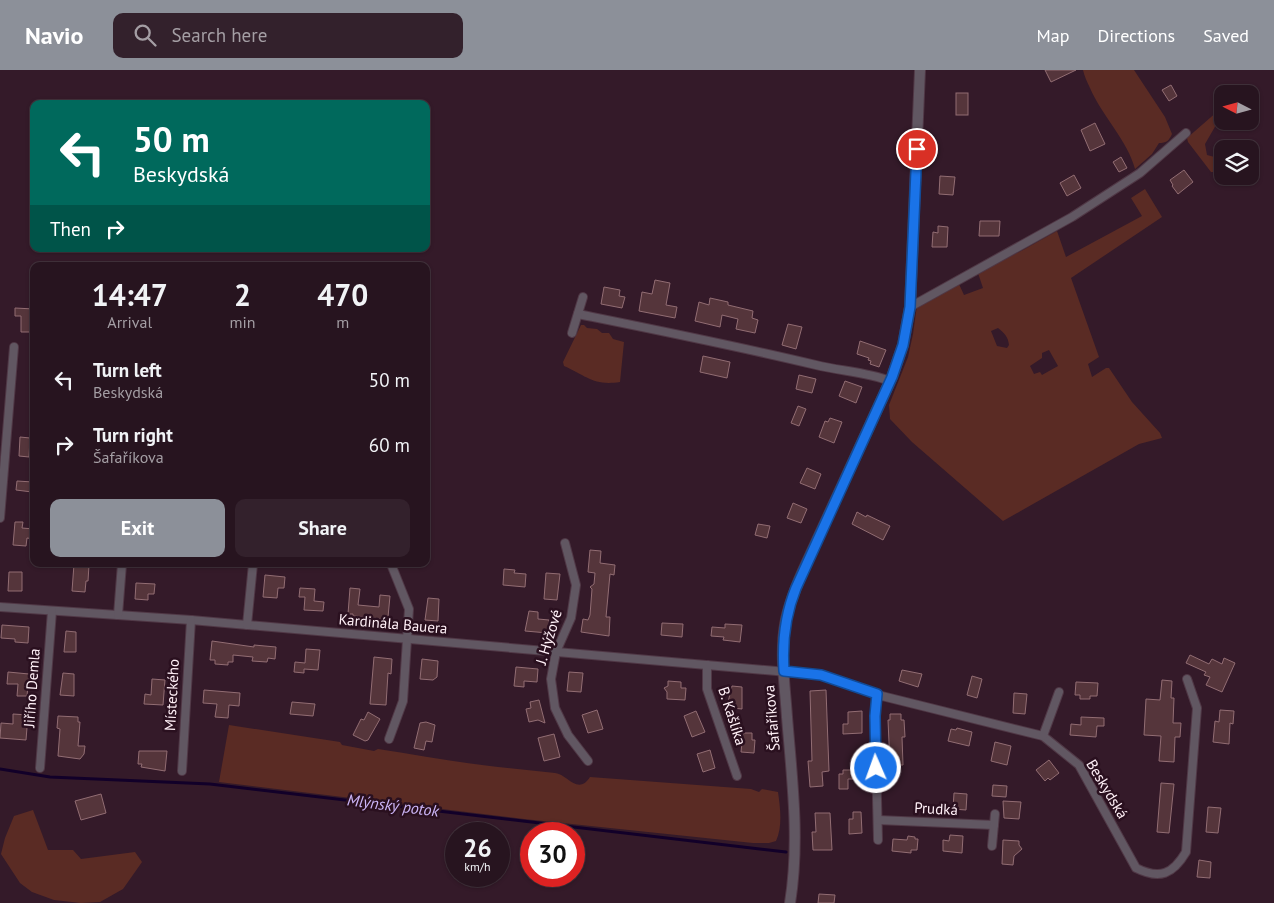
<!DOCTYPE html>
<html lang="en">
<head>
<meta charset="utf-8">
<style>
	body { margin:0; font-family:"PT Sans",sans-serif; background:#33212c; color:#f1f3f6; height:100vh; display:flex; flex-direction:column; font-size:19px; white-space:nowrap }
	* { box-sizing:border-box; margin:0 }
	p { font-size:16px; color:#a49ea4 }
	.icon { flex:none; width:28px; height:28px; fill:none; stroke:currentColor; stroke-width:2; stroke-linecap:round; stroke-linejoin:round }
	.map { position:relative; flex:1; overflow:hidden }
	.details { position:absolute; left:30px; top:192px; width:400px; height:305px; display:flex; flex-direction:column; background:#27141f; border-radius:10px; box-shadow:0 1px 4px #0004,0 0 0 1px #43333d }
	.details>* { flex:none }
	.guide { position:absolute; left:30px; top:30px; width:400px; height:152px; border-radius:10px; box-shadow:0 1px 4px #0004,0 0 0 1px #43333d; background:#00695c; color:#fff; overflow:hidden }
	.needle { width:32px; rotate:276deg }
	.fabs { position:absolute; left:1214px; top:15px; display:grid; gap:10px }
	.fabs a { display:grid; place-items:center; width:45px; height:45px; border-radius:10px; background:#27141f; box-shadow:0 1px 4px #0004,0 0 0 1px #43333d; font-size:25px }
	.speed { position:absolute; left:445px; top:752px; display:flex; gap:10px; font-size:25px; font-weight:700; text-align:center }
	.speed>* { display:grid; place-content:center; width:65px; height:65px; border-radius:50%; background:#27141f; box-shadow:0 1px 4px #0004,0 0 0 1px #43333d; line-height:1 }
	.speed small { font-size:12px; font-weight:400 }
	.speed .limit { border:8px solid #d22; background:#fff; color:#111 }
	.pin { position:absolute; display:grid; place-items:center; width:42px; height:42px; color:#fff; margin:-21px; border:2px solid #fff; border-radius:50%; box-shadow:0 1px 5px #0007 }
	.me { position:absolute; width:55px; margin:-28px; rotate:358deg; stroke-linejoin:round; filter:drop-shadow(0 0 4px #0008) }
	.turn { display:flex; align-items:center; gap:18px; height:105px; padding:0 20px; font-size:22px }
	.turn .icon { width:65px; height:65px; stroke-width:2.5 }
	.turn b { display:block; font-size:35px; line-height:42px }
	.then { display:flex; align-items:center; height:48px; padding:0 20px; background:#0003; gap:10px; font-size:19px }
	.eta { display:flex; justify-content:space-evenly; align-items:center; height:85px; text-align:center }
	.eta b { font-size:30px; font-weight:600; line-height:35px }
	.button { display:flex; gap:10px; margin-top:auto; padding:10px 20px }
	.button a { flex:1; height:58px; border-radius:10px; background:#8c9099; color:#fff; font-size:20px; font-weight:600; line-height:58px; text-align:center }
	.button a+a { background:#33212c; color:#f1f3f6 }
	ul { padding:0; list-style:none }
	li { display:flex; align-items:center; gap:15px; height:65px; padding:0 20px }
	li div { flex:1 }
	li b { display:block; font-size:19px }
	li em { font-style:normal }
	header { display:flex; align-items:center; gap:30px; box-sizing:border-box; height:70px; padding:0 25px; background:#8c9099; color:#fff }
	header strong { font-size:24px }
	nav { display:flex; gap:28px; margin-inline-start:auto; font-size:18px }
	.search { width:350px; height:45px; background:#33212c; display:flex; align-items:center; gap:12px; box-sizing:border-box; padding:0 18px; border-radius:10px; color:#a49ea4; font-size:19px }
	.map>svg:first-child { display:block }
	.green { fill:#5a2b24; fill-rule:evenodd }
	.lines { fill:none; stroke-linecap:round; stroke-linejoin:round }
	.stream { stroke:#120029; stroke-width:3 }
	.building { fill:#55353b; stroke:#926d73 }
	.minor-casing { stroke:#503846; stroke-width:10 }
	.tertiary-casing { stroke:#503846; stroke-width:12 }
	.minor { stroke:#615762; stroke-width:8 }
	.tertiary { stroke:#615762; stroke-width:10 }
	.route-casing { stroke:#114b97; stroke-width:12 }
	.route { stroke:#1a73e8; stroke-width:9 }
	.labels { text-anchor:middle; stroke-width:5; stroke-linejoin:round; paint-order:stroke }
	.street-label { font-size:15px; fill:#fff0f7; stroke:#2a101f }
	.water-label { font-size:16px; font-style:italic; fill:#ccb5f7; stroke:#2a101f }
</style>
</head>
<body>
<header>
<strong>Navio</strong>
<div class="search"><svg class="icon" aria-label="search" viewBox="0 0 24 24"><circle cx="10" cy="10" r="6"/><path d="M15 15l6 6"/></svg>Search here</div>
<nav><a>Map</a><a>Directions</a><a>Saved</a></nav>
</header>
<div class="map">
<svg width="1274" height="833" viewBox="0 0 1274 833">
	<rect width="100%" height="100%" fill="#341a29"/>
	<g class="green">
		<path d="M1083 0H1134L1165 47 1172 64C1169 71 1166 73 1159 73L1152 84 1135 99C1128 71 1102 46 1090 18 1087 12 1084 5 1083 0Z"/>
		<polygon points="1222,40 1222,47 1220,48 1205,74 1207,85 1222,89 1222,102 1211,102 1188,72 1187,68 1218,41"/>
		<path d="M1145 119 1162 147 1071 208 1099 287 1088 294 1092 307 1106 298H1109L1132 332 1160 363 1162 368 1139 374 1003 451 912 372 890 349 889 335 908 287 913 264 917 235 958 212 964 225 983 218 978 203 1023 180 1057 161 1066 187 1142 146 1131 128ZM998 258C1004 263 1008 266 1009 275L1007 278 997 276 991 261ZM1049 280 1058 296 1042 305 1040 302 1034 304 1030 296 1042 288V283Z"/>
		<path d="M581 255H584L587 258 597 259 602 263H609L613 269 624 272 620 312C593 316 587 306 564 296L563 292Z"/>
		<path d="M229 655 327 670 340 672 342 675 374 681 378 679C413 684 447 691 482 695 506 698 531 700 555 703 567 704 578 726 590 707L751 719 759 722 762 719 778 722C780 737 783 756 776 771L769 773H753L524 749 219 712Z"/>
		<polygon points="33,740 48,780 73,780 81,789 135,782 142,792 123,819 100,832 81,833 54,830 32,822 20,813 1,784 5,768 14,746"/>
	</g>
	<g class="lines">
		<polyline class="stream" points="0,699 50,707 210,714 786,782"/>
	</g>
	<g class="building">
		<polygon points="1045,0 1076,0 1051,12"/>
		<polygon points="1171,15 1177,26 1169,31 1162,20"/>
		<rect x="956" y="23" width="12" height="22"/>
		<polygon points="1095,53 1105,74 1090,81 1081,60"/>
		<polygon points="1121,87 1127,98 1119,102 1113,92"/>
		<polygon points="1184,100 1193,112 1178,124 1172,116 1173,115 1170,110"/>
		<polygon points="1074,105 1081,118 1067,126 1060,113"/>
		<polygon points="940,106 955,107 953,125 939,124"/>
		<polygon points="980,151 1000,151 999,166 979,166"/>
		<polygon points="938,156 948,157 947,177 932,177 933,162 938,163"/>
		<polygon points="655,210 670,213 666,235 677,237 675,248 639,241 642,222 652,224"/>
		<polygon points="604,217 620,220 619,226 625,227 622,238 601,234"/>
		<polygon points="710,228 728,232 728,235 753,241 752,248 758,250 755,263 736,259 738,249 722,245 720,257 695,251 699,232 709,235"/>
		<polygon points="15,238 34,239 34,262 21,262 21,246 15,246"/>
		<polygon points="788,254 802,257 796,279 782,275"/>
		<polygon points="860,271 886,280 879,297 870,294 871,291 868,290 869,288 857,284"/>
		<polygon points="703,286 730,292 727,308 700,302"/>
		<polygon points="799,305 816,309 812,323 796,319"/>
		<polygon points="845,311 862,317 856,333 839,326"/>
		<polygon points="798,336 806,339 799,356 791,353"/>
		<polygon points="830,348 842,352 834,373 819,367 825,351 828,352"/>
		<polygon points="20,367 30,368 29,387 19,386"/>
		<polygon points="807,398 821,404 815,419 800,413"/>
		<polygon points="17,411 33,412 32,422 16,420"/>
		<polygon points="793,433 807,439 801,453 787,448"/>
		<polygon points="857,442 866,447 867,445 890,456 883,470 852,454"/>
		<polygon points="15,452 23,452 22,458 34,459 34,469 27,468 26,476 13,475"/>
		<polygon points="758,454 770,456 767,468 755,465"/>
		<polygon points="590,480 601,481 600,493 615,495 614,505 610,504 606,547 610,547 609,566 581,562 583,549 588,550 590,545 592,519 590,517 594,514 595,503 588,502"/>
		<polygon points="74,494 89,495 88,511 86,511 85,522 72,521"/>
		<polygon points="504,499 515,500 514,503 526,504 525,517 503,515"/>
		<polygon points="9,502 22,502 22,521 8,521"/>
		<polygon points="546,503 560,504 557,530 544,529"/>
		<polygon points="265,505 285,507 284,518 278,518 277,528 263,527"/>
		<polygon points="136,513 155,514 154,524 148,524 148,530 135,529"/>
		<polygon points="300,518 315,519 314,531 324,532 323,541 304,540 305,527 299,527"/>
		<polygon points="350,518 360,519 358,535 379,537 380,525 390,526 388,547 383,547 383,549 353,546 353,544 348,544"/>
		<polygon points="428,528 439,529 438,551 425,550"/>
		<polygon points="529,541 538,542 538,549 549,550 548,563 525,561"/>
		<polygon points="662,553 683,554 682,567 661,565"/>
		<polygon points="725,554 742,555 740,572 723,570 724,567 711,566 712,557 725,558"/>
		<polygon points="2,555 29,557 28,573 15,572 15,569 1,568"/>
		<polygon points="66,561 76,562 76,582 64,582"/>
		<polygon points="212,571 254,577 254,575 276,577 275,589 268,588 267,592 252,591 253,587 233,585 233,592 228,592 228,595 215,594 215,590 210,590"/>
		<polygon points="306,579 320,580 318,600 304,599 304,603 294,602 295,592 305,593"/>
		<polygon points="1190,585 1209,594 1212,589 1222,594 1224,588 1235,593 1222,622 1206,615 1210,607 1204,605 1206,602 1186,593"/>
		<polygon points="374,587 392,589 391,604 388,603 386,635 370,634"/>
		<polygon points="422,589 438,591 437,607 433,610 420,609"/>
		<polygon points="516,597 538,599 537,612 524,611 524,617 514,616"/>
		<polygon points="902,600 922,604 918,617 899,611"/>
		<polygon points="8,602 29,604 27,626 17,626 18,614 7,614"/>
		<polygon points="569,602 583,603 581,622 567,621"/>
		<polygon points="63,603 74,604 74,626 60,625"/>
		<polygon points="972,606 982,609 977,628 967,625"/>
		<polygon points="152,609 165,610 163,635 144,634 145,624 151,625"/>
		<polygon points="1162,610 1172,611 1171,628 1174,628 1173,653 1181,653 1180,667 1175,667 1174,692 1159,691 1161,666 1144,665 1146,629 1160,630"/>
		<polygon points="668,611 681,612 681,618 686,618 685,630 667,629 667,622 664,618 668,616"/>
		<polygon points="1076,612 1098,613 1097,626 1090,626 1090,629 1080,629 1080,625 1075,625"/>
		<polygon points="732,616 742,617 742,639 722,637 728,632"/>
		<polygon points="204,620 240,623 239,636 229,635 228,648 215,647 217,634 203,633"/>
		<polygon points="826,620 829,701 822,702 823,716 810,717 808,691 812,691 810,621"/>
		<polygon points="1014,623 1027,624 1025,644 1013,643"/>
		<polygon points="539,630 545,653 538,650 529,652 526,639 531,638 530,632"/>
		<polygon points="292,632 315,634 313,646 290,644"/>
		<polygon points="597,640 603,659 588,663 582,645"/>
		<polygon points="1220,640 1234,641 1233,654 1230,653 1229,674 1213,672 1215,651 1219,652"/>
		<polygon points="696,641 705,662 692,667 684,646"/>
		<polygon points="862,641 862,663 843,664 843,654 848,654 848,642"/>
		<polygon points="368,642 380,649 368,670 365,671 353,665 361,649 364,650"/>
		<polygon points="13,644 28,645 26,670 0,668 1,653 13,654"/>
		<polygon points="890,644 901,644 901,650 904,650 905,667 902,667 903,695 890,695 888,650 890,650"/>
		<polygon points="58,646 78,647 78,652 80,652 78,676 85,676 84,684 80,689 58,686 60,659 57,658"/>
		<polygon points="1081,647 1104,648 1104,656 1097,656 1096,667 1070,665 1071,654 1081,655"/>
		<polygon points="420,653 426,652 435,655 432,672 426,671 424,680 414,678"/>
		<polygon points="957,658 972,662 969,676 948,671 951,659 956,660"/>
		<polygon points="743,663 752,663 752,670 755,670 754,683 741,682"/>
		<polygon points="554,664 560,687 544,691 538,668"/>
		<polygon points="995,672 1011,676 1007,695 991,691"/>
		<polygon points="710,680 715,698 703,702 697,684"/>
		<polygon points="139,681 167,681 165,701 141,697 142,694 138,694"/>
		<polygon points="1049,690 1059,703 1050,710 1048,708 1045,711 1036,700"/>
		<polygon points="843,700 863,700 864,709 848,709 848,719 839,719 839,704 843,704"/>
		<polygon points="1161,713 1174,714 1169,763 1157,762"/>
		<polygon points="993,715 1007,716 1006,727 992,726"/>
		<polygon points="954,723 967,724 966,740 953,739"/>
		<polygon points="101,724 106,743 81,750 75,731"/>
		<polygon points="1003,731 1021,732 1019,749 1004,748"/>
		<polygon points="1208,737 1221,738 1218,763 1206,762"/>
		<polygon points="853,742 861,742 862,763 849,764 849,749 853,749"/>
		<polygon points="815,743 830,743 832,780 813,780 812,762 816,762"/>
		<polygon points="950,765 963,766 962,783 943,781 943,770 949,771"/>
		<polygon points="908,766 915,767 915,769 918,769 917,780 911,780 911,783 892,781 893,769 907,770"/>
		<polygon points="1003,770 1019,771 1019,775 1022,779 1014,786 1013,795 1002,794"/>
		<polygon points="1199,790 1211,792 1210,808 1197,807"/>
		<polygon points="819,824 835,825 834,833 818,833"/>
	</g>
	<g class="lines">
		<g class="minor-casing">
			<g id="minor">
				<polyline points="910,237 1072,147 1140,103 1186,63"/>
				<path d="M578 244C657 260 737 276 816 295 840 301 867 302 890 311"/>
				<polyline points="572,263 583,227"/>
				<polyline points="0,448 14,277"/>
				<polyline points="565,473 576,515 571,548 556,582 551,609 555,638 568,665 588,691"/>
				<path d="M0 537 191 550 821 605 882 626 1043 666 1079 695 1136 798C1160 810 1173 804 1186 782L1197 638 1187 609"/>
				<polyline points="118,545 122,494"/>
				<polyline points="247,555 253,494"/>
				<polyline points="707,595 707,619 737,706"/>
				<polyline points="877,624 875,646 878,770"/>
				<polyline points="1043,666 1059,622"/>
				<polyline points="389,669 403,631 409,539 391,494"/>
				<polyline points="40,698 52,541"/>
				<polyline points="182,701 191,550"/>
				<polyline points="878,750 994,755"/>
				<polyline points="992,776 995,744"/>
			</g>
		</g>
		<g class="tertiary-casing">
			<path id="tertiary" d="M790 833C800 771 792 709 787 647 785 616 780 585 785 555 788 536 795 519 803 501L892 307 903 275 910 237 920 0"/>
		</g>
		<use href="#minor" class="minor"/>
		<use href="#tertiary" class="tertiary"/>
	</g>
	<g class="lines">
		<g class="route-casing">
			<path id="route" d="M876 698 875 646 877 624 821 605 784 601C782 572 785 545 796 518L892 307 903 275 910 237 917 79"/>
		</g>
		<use href="#route" class="route"/>
	</g>
	<g class="labels">
		<g class="street-label">
			<text transform="translate(393 554) rotate(5)" y="5">Kardinála Bauera</text>
			<text transform="translate(549 567) rotate(-73)" y="5">J. Hýžové</text>
			<text transform="translate(32 618) rotate(-86)" y="5">Jiřího Demla</text>
			<text transform="translate(172 625) rotate(-87)" y="5">Místeckého</text>
			<text transform="translate(732 646) rotate(72)" y="5">B. Kašlíka</text>
			<text transform="translate(772 648) rotate(-95)" y="5">Šafaříkova</text>
			<text transform="translate(1107 719) rotate(59)" y="5">Beskydská</text>
			<text transform="translate(936 739) rotate(3)" y="5">Prudká</text>
		</g>
		<g class="water-label">
			<text transform="translate(393 735) rotate(7)" y="6">Mlýnský potok</text>
		</g>
	</g>
</svg>
<div class="fabs">
<a><svg class="needle" viewBox="-14 -14 28 28"><path d="M0-13l5 13h-10z" fill="#e53935"/><path d="M0 13l5-13h-10z" fill="#a49ea4"/></svg></a>
<a><svg class="icon" aria-label="layers" viewBox="0 0 24 24"><path d="M12 4l9 5-9 5-9-5zM3 14l9 5 9-5"/></svg></a>
</div>
<div class="speed"><div>26<small>km/h</small></div><div class="limit">30</div></div>
<div class="pin" style="left:917px;top:79px;background:#d93025"><svg class="icon" aria-label="arrive" viewBox="0 0 24 24"><path d="M6 21V4h12l-3 4 3 4H6"/></svg></div>
<svg class="me" style="left:876px;top:698px" viewBox="-20 -20 40 40"><circle r="17" fill="#1a73e8" stroke="#fff" stroke-width="3"/><path d="M0-11L8 9 0 5-8 9z" fill="#fff"/></svg>
<div class="guide">
<div class="turn"><svg class="icon" aria-label="left" viewBox="0 0 24 24"><path d="M17 20v-9H6M10 6l-5 5 5 5"/></svg><div><b>50 m</b>Beskydská</div></div>
<div class="then">Then<svg class="icon" aria-label="right" viewBox="0 0 24 24"><path d="M7 20v-9h11M14 6l5 5-5 5"/></svg></div>
</div>
<section class="details">
<div class="eta">
<div><b>14:47</b><p>Arrival</p></div>
<div><b>2</b><p>min</p></div>
<div><b>470</b><p>m</p></div>
</div>
<ul>
<li><svg class="icon" aria-label="left" viewBox="0 0 24 24"><path d="M17 20v-9H6M10 6l-5 5 5 5"/></svg><div><b>Turn left</b><p>Beskydská</p></div><em>50 m</em></li>
<li><svg class="icon" aria-label="right" viewBox="0 0 24 24"><path d="M7 20v-9h11M14 6l5 5-5 5"/></svg><div><b>Turn right</b><p>Šafaříkova</p></div><em>60 m</em></li>
</ul>
<div class="button"><a>Exit</a><a>Share</a></div>
</section>
</div>
</body>
</html>
